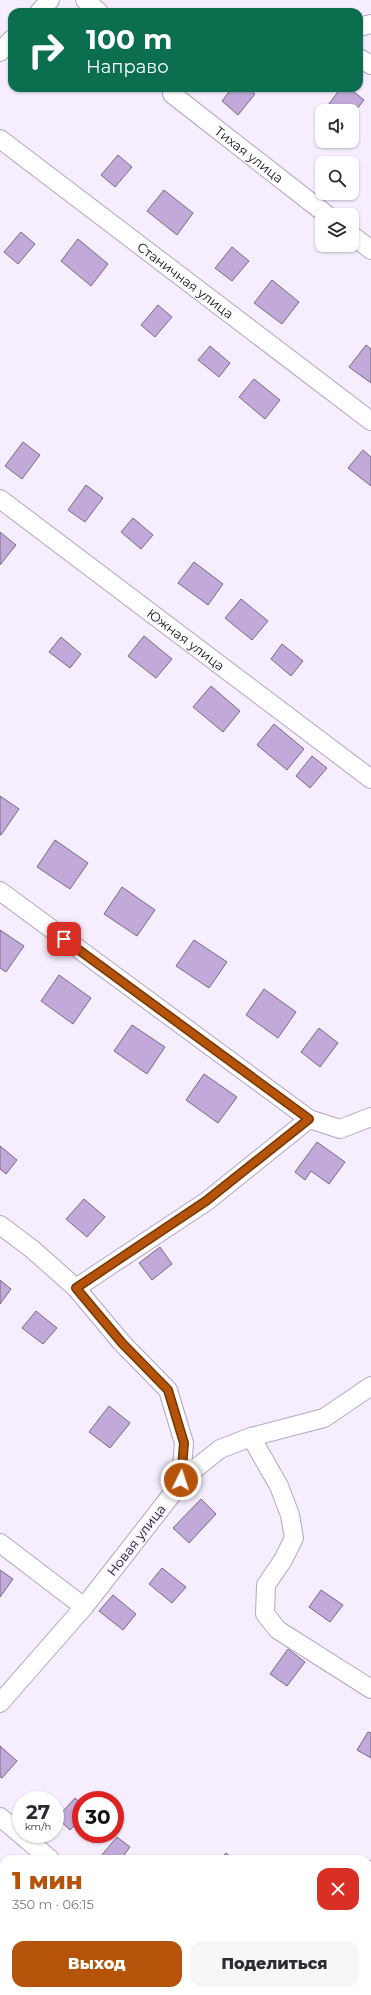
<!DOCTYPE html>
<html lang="ru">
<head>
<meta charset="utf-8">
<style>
	body { margin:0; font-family:Montserrat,sans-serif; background:#f7f7f7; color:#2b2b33; height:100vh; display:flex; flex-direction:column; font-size:15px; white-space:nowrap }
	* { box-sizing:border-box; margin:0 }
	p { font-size:13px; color:#7c7c81 }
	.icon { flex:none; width:22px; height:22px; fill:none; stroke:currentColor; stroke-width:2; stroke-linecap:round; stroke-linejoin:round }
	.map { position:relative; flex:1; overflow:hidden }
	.panel { position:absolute; left:0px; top:1855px; width:371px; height:140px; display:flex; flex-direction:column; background:#fff; border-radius:12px 12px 0 0; box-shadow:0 1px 3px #0004 }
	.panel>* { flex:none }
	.top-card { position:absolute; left:8px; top:8px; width:355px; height:84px; border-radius:12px; box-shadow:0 1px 3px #0004; background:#0b6e4f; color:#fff; overflow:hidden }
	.fabs { position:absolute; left:315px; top:104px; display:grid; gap:8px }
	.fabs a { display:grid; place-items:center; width:44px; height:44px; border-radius:8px; background:#fff; box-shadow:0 1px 3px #0004; font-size:20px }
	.speed { position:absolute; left:12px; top:1791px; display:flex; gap:8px; font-size:20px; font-weight:700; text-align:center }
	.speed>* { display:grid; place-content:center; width:52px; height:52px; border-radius:50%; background:#fff; box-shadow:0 1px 3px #0004; line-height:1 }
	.speed small { font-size:10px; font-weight:400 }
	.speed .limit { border:6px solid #d22; background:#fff; color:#111 }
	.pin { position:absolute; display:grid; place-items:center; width:34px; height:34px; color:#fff; margin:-17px; border-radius:8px; box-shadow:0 2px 6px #0006 }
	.me { position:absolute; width:44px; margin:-22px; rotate:4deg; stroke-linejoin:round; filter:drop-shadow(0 0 3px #0008) }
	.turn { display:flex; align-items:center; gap:14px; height:84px; padding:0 12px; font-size:18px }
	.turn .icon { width:52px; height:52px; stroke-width:2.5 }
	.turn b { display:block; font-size:28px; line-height:34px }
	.round { display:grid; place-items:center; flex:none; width:42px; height:42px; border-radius:12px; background:#f7f7f7 }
	.headline { display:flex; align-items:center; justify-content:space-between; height:68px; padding:0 12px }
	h1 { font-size:24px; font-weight:800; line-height:30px; color:#b45309 }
	.primary-button { display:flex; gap:8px; margin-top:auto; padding:8px 12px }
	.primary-button a { flex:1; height:46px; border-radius:12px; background:#b45309; color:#fff; font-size:16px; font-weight:800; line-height:46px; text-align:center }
	.primary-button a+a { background:#f7f7f7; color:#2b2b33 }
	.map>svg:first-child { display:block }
	.building { fill:#c1a9d9; stroke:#776b83 }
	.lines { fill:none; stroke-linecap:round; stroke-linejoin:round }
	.minor-casing { stroke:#b2a6c0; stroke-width:20 }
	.minor { stroke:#fff; stroke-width:18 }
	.route-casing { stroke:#753606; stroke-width:10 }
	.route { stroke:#b45309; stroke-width:7 }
	.labels { text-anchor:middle; stroke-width:3.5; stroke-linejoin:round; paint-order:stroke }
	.street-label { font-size:13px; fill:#18131c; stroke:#f6eeff }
</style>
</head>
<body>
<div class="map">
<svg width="371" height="1995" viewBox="0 0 371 1995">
	<rect width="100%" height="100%" fill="#f6eeff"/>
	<g class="building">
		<polygon points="232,88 248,88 255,94 238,115 222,101"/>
		<polygon points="341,88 349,88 364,100 352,115 352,111 328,111 325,109"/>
		<polygon points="118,155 132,167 115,187 101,175"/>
		<polygon points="164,190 193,213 177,235 147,211"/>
		<polygon points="21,232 35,244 18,264 4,252"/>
		<polygon points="78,239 108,264 91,286 61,261"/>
		<polygon points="232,247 249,261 232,281 215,268"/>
		<polygon points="272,280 299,302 282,324 254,303"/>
		<polygon points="158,305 172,317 155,337 141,325"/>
		<polygon points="366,345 371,349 371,383 349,367"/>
		<polygon points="210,346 230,363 219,377 198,360"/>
		<polygon points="254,379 280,400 265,419 239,397"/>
		<polygon points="23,442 40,455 22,479 5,466"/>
		<polygon points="363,450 371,457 371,486 348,468"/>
		<polygon points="86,485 103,498 85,522 68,510"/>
		<polygon points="133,518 153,535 141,549 121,532"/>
		<polygon points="0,532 16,545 0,565"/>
		<polygon points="194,562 223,584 208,605 178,583"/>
		<polygon points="241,599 268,621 252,640 225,618"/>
		<polygon points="144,636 172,659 156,678 128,656"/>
		<polygon points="61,637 81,654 70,668 49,652"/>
		<polygon points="282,644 303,661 291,676 271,659"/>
		<polygon points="211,686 240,711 223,732 193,707"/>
		<polygon points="274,724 304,749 287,770 257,745"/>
		<polygon points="312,756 327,768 310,788 296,776"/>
		<polygon points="0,796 19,809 1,835 0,835"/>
		<polygon points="55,840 88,863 70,889 37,867"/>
		<polygon points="122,887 155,910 137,936 104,914"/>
		<polygon points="0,930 24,946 6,972 0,968"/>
		<polygon points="194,940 227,962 209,988 176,966"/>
		<polygon points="59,975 91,998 73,1024 41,1001"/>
		<polygon points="264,989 296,1012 278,1038 246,1015"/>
		<polygon points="132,1025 165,1047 147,1074 114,1051"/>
		<polygon points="319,1028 338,1043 320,1067 301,1052"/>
		<polygon points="204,1074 237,1097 218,1123 186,1100"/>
		<polygon points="317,1142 345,1162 329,1184 311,1171 305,1180 295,1172"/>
		<polygon points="0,1146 17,1160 6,1174 0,1169"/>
		<polygon points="84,1199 105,1217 87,1237 66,1219"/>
		<polygon points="160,1247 172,1264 152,1280 139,1263"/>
		<polygon points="0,1280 11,1289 0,1304"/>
		<polygon points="36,1311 57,1328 43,1344 22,1328"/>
		<polygon points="109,1406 130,1423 110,1448 89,1432"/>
		<polygon points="201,1499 216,1514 189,1543 173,1528"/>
		<polygon points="162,1568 186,1587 172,1603 149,1584"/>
		<polygon points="0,1570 13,1579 0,1597"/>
		<polygon points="321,1590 343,1605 330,1622 309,1607"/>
		<polygon points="113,1595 136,1614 123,1630 99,1611"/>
		<polygon points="288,1649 305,1662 287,1686 270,1674"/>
		<polygon points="368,1732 371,1733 371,1758 357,1750"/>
		<polygon points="0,1746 17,1761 2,1778 0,1777"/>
		<polygon points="75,1798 81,1803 81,1819 70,1830 57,1818"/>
		<polygon points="117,1837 130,1847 121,1859 103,1859 100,1857"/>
		<polygon points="226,1853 233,1859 221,1859"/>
		<polygon points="4,1885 4,1896 0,1893 0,1890"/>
		<polygon points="371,1959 371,1972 367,1969 367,1964"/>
		<polygon points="123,1991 146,1991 143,1995 124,1995 122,1993"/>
		<polygon points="312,1991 328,1991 326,1995 318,1995"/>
	</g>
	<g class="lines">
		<g class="minor-casing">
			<g id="minor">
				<polyline points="85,0 99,12"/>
				<polyline points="39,12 50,0"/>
				<polyline points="359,27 371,24"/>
				<polyline points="0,52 12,39"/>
				<polyline points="359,58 371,65"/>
				<path id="s1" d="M172 94 327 215"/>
				<path id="s2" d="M0 139 371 421"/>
				<polyline points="352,235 371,250"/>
				<path id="s3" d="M0 499 371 779"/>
				<polyline points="0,891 309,1119 340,1129 371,1117"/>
				<polyline points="0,1225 32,1249 76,1288 122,1343 168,1390 184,1443 181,1480 173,1493 84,1607 0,1703"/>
				<polyline points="76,1288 207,1201 309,1119"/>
				<polyline points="251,1437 279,1486 290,1515 294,1538 283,1560 266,1585 265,1614 278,1630 371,1689"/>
				<polyline points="181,1480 220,1449 251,1437 324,1418 371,1386"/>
				<polyline points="0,1543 84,1607"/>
				<polyline points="0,1817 50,1859"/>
				<polyline points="367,1872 371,1870"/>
				<polyline points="195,1991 197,1995"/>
				<polyline points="253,1995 256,1991"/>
			</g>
		</g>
		<use href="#minor" class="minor"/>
	</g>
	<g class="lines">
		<g class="route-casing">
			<polyline id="route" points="64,939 309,1119 206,1201 76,1288 122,1343 168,1390 184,1443 181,1480"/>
		</g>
		<use href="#route" class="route"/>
	</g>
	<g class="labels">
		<g class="street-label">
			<text dy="5" stroke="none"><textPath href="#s1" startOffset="98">Тихая улица</textPath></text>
			<text dy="5" stroke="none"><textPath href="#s2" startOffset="233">Станичная улица</textPath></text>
			<text dy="5" stroke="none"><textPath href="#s3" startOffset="233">Южная улица</textPath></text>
			<text transform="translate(136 1540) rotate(-52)" y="5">Новая улица</text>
		</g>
	</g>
</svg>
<div class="fabs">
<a><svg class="icon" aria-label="sound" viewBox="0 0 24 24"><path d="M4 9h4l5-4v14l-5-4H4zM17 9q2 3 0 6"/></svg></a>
<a><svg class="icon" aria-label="search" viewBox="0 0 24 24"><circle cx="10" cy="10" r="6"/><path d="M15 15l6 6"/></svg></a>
<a><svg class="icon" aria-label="layers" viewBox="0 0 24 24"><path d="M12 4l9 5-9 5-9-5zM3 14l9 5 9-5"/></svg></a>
</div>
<div class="speed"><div>27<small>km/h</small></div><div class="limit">30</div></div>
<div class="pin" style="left:64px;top:939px;background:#d93025"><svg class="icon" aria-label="arrive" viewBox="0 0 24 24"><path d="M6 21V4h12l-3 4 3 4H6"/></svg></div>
<svg class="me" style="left:181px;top:1480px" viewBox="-20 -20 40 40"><circle r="17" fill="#b45309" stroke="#fff" stroke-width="3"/><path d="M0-11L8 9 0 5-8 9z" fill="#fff"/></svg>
<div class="top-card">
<div class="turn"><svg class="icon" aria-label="right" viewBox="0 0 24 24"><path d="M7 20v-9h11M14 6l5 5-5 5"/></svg><div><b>100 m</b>Направо</div></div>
</div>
<section class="panel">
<div class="headline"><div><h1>1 мин</h1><p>350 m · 06:15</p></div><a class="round" style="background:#d93025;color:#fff"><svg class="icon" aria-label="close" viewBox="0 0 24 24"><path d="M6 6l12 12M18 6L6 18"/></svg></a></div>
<div class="primary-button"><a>Выход</a><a>Поделиться</a></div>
</section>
</div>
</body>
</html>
